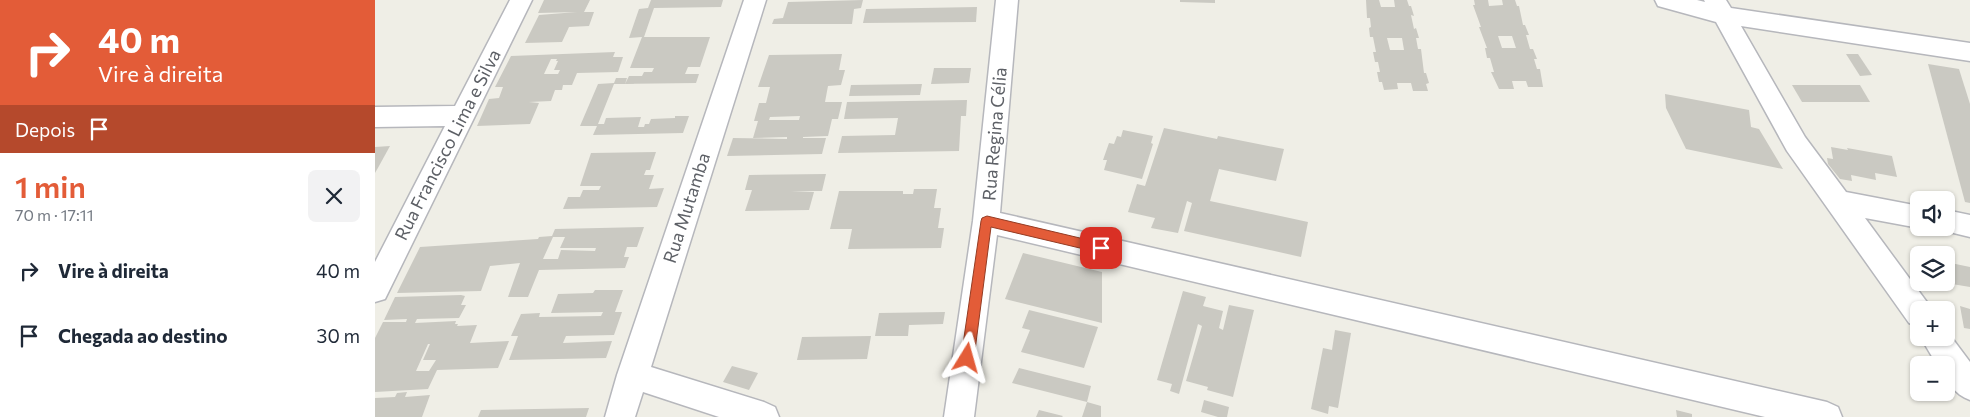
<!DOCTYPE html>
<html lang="pt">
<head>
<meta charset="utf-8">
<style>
	body { margin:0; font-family:Commissioner,sans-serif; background:#f2f2f3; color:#1f2937; height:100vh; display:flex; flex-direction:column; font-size:19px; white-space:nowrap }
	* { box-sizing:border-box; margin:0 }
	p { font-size:16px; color:#747a83 }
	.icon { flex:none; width:28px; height:28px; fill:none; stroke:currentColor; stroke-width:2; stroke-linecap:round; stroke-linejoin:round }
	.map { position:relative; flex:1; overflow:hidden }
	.sheet { display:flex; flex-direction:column; background:#fff; width:375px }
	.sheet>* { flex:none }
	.guide { background:#e35c38; color:#fff; overflow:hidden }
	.tools { position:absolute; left:1535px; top:191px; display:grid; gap:10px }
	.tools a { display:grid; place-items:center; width:45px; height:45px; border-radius:8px; background:#fff; box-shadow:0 1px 4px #0004; font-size:25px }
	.pin { position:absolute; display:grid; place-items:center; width:42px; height:42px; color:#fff; margin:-21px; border-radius:10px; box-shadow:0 2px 8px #0006 }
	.me { position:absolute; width:55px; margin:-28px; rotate:8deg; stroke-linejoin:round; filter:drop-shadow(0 0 4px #0008) }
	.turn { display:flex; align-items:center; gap:18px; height:105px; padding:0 15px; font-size:22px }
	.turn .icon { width:65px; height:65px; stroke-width:2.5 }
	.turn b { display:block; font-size:35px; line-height:42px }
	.then { display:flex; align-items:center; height:48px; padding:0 15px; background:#0003; gap:10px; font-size:19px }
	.round { display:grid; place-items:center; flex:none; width:52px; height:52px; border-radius:8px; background:#f2f2f3 }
	.summary { display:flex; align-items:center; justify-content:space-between; height:85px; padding:0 15px }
	h1 { font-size:30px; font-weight:600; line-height:38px; color:#e35c38 }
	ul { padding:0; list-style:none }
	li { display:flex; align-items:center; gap:15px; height:65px; padding:0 15px }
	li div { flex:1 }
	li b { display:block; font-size:19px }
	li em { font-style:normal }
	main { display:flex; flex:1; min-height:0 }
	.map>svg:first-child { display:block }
	.building { fill:#cac9c2; fill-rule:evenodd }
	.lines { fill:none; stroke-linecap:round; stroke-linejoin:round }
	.minor-casing { stroke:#b6b7bc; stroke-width:3 }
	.minor { fill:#fff; fill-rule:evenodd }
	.route { fill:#e35c38; stroke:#943c24 }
	.labels { text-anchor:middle; stroke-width:4.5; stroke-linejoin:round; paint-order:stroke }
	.street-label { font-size:18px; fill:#5d6066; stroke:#fff }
</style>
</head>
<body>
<main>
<section class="sheet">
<div class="guide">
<div class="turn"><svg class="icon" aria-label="right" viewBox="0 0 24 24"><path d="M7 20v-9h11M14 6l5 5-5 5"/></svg><div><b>40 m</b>Vire à direita</div></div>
<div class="then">Depois<svg class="icon" aria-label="arrive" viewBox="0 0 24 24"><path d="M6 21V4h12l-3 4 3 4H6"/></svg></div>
</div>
<div class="summary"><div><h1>1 min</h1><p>70 m · 17:11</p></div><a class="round"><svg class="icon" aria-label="close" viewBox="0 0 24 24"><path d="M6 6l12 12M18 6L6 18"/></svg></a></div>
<ul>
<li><svg class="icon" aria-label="right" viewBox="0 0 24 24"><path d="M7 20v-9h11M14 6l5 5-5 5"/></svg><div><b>Vire à direita</b></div><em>40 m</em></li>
<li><svg class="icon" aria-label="arrive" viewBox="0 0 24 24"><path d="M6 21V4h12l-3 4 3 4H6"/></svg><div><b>Chegada ao destino</b></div><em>30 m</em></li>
</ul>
</section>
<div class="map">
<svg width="1595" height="417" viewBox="0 0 1595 417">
	<rect width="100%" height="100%" fill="#efeee6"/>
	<g class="building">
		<polygon points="169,0 215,0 209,12 219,12 214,26 194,27 187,42 150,43 164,15 202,12 163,13"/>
		<polygon points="276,0 348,0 346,7 279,8 269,37 335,37 325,67 313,67 310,74 324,74 321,83 239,84 223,124 229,124 231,118 266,117 263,127 269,127 270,124 274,124 276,119 300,118 300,116 314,116 308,133 218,135 222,126 205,126 223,84 239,83 241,78 252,78 250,84 254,76 267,76 269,72 277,72 279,68 255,68 267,37 254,38 264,9 273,8"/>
		<polygon points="488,0 486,8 479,9 477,24 397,24 399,19 408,18 413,2"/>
		<polygon points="805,0 840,0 840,3 805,2"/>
		<path d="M991 0H1004L1006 7H1020L1019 0H1032L1034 6H1036L1039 16 1036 15 1039 29 1041 28 1044 38H1041L1043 49H1046L1049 73H1051L1054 83 1051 84 1053 91H1038L1036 83H1022L1023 89 1009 90 1007 82H1004L1002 72H1005L1003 62H1000L998 52H1001L998 37H995L994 28 996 27 995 18H992ZM1012 38H1027L1029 50H1015Z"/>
		<path d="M1099 0H1113L1114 6 1128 5 1127 0H1140L1142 6H1144L1148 25H1150L1154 35H1151L1155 49H1158L1162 59H1159L1162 69H1165L1168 87H1153L1151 81H1137L1139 89H1124L1116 72H1119L1115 58H1112L1110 48H1112L1104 27H1106L1098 5H1100ZM1123 36H1137L1141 48H1127Z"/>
		<polygon points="602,7 601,22 488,23 491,9"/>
		<path d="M240 52 238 57H248L243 72 202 73 197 85H188L187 90H180L176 101 154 102 164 103 155 124 102 126 114 99 124 98 128 87H120L136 56ZM176 59H182L181 61H183L179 70H185L183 74H169Z"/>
		<path d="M467 54 464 70H470L466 85 453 86 450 102H467L463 119H457L453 136 428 137V138H451L447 154 352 156 358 138 412 139V137L378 138 383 121H379L384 103H391L395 87H383L394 55ZM425 116 424 120H394L395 117Z"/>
		<polygon points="1471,54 1483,54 1497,75 1485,76"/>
		<polygon points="1553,64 1584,69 1595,104 1595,203 1590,202"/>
		<polygon points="559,68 596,68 594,83 556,84"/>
		<polygon points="547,84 545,95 474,96 476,85"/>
		<polygon points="1417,85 1485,85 1495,102 1427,102"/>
		<polygon points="1290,94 1374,110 1376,127 1384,129 1408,169 1311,149 1291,108"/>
		<polygon points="592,100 591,116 586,116 584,151 463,153 467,136 520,135 523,118 469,119 472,102"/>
		<polygon points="789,128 842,139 843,136 909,149 901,181 844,169 835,201 933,222 926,257 809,231 817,203 812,201 803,233 776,228 780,218 753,212 762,184 770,186"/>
		<polygon points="748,130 778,136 776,143 778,144 767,179 729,170 732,160 728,160 734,143 739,144 742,136 746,137"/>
		<polygon points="15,146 4,166 0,173 0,147"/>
		<polygon points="1456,147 1473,150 1472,148 1517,156 1522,177 1500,173 1501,180 1476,175 1477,181 1465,179 1453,164 1452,158 1458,159"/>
		<polygon points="281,152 275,170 271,170 269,175 279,175 274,189 289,188 282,207 188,209 193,197 205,197 208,190 224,190 226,186 205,186 216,153"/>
		<polygon points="451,174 447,191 416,191 439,192 434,210 370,211 377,190 370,190 374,175"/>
		<polygon points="539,189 562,189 559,208 566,208 563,228 569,228 566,248 473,249 477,229 455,229 464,191 528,191 528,194 538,194"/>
		<path d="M269 227 262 247H252L249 257H254L250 268 164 270 153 297H133L145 263 115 266 106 291 22 293 45 247 163 239 164 237 177 236 180 229ZM178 237H190L185 248H221L220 251 186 250 183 259H168Z"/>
		<polygon points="648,253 727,272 727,323 630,299"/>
		<polygon points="1571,262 1595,267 1595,287 1571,283"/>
		<polygon points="220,290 248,290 240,312 247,312 239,335 191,336 188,343 237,341 231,358 134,360 143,336 136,336 146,314 165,313 164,317 226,316 228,312 176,313 183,294 218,293"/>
		<polygon points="808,291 831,297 828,306 848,311 844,328 848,330 854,305 879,310 858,397 832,390 833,387 811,381 827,326 823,324 804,394 795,391 797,384 782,380"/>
		<path d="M86 295 90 296 86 305H91L84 318 42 319 40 323 81 321 80 324H83L82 326 102 325 95 343 134 341 123 368 62 370 53 389 0 392V338L8 322H31L32 319 9 320 20 297ZM53 344H55L48 360H61L54 371H41Z"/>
		<polygon points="1585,306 1595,309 1595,329 1589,328"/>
		<polygon points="654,310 723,327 709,368 646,352 655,330 647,328"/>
		<polygon points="570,312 568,324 534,325 533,336 500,336 504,313"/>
		<polygon points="960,330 976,333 963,408 954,406 953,414 936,409 948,348 957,350"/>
		<polygon points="496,336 492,359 422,360 427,337"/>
		<polygon points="357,366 383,373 374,390 348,382"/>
		<polygon points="644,368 716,386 712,402 637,383"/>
		<polygon points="32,392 30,397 55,395 47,417 0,417 0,398 20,397 22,393"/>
		<polygon points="829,400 854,407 852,417 843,417 826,412"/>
		<polygon points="712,402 726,406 726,417 707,417"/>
		<polygon points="214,408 211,417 103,417 106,410"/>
		<polygon points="664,410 688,416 687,417 661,417"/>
		<polygon points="1301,410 1317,414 1317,417 1302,417"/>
	</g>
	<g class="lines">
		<g class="minor-casing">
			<g id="minor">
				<polygon points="135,0 157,0 10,299 0,302 0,262 70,126 0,127 0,107 80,106"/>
				<polygon points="369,0 391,0 276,367 389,402 400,407 404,417 344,417 268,392 260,417 230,417 242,375"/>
				<polygon points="621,0 643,0 625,213 1452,402 1463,407 1467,417 1390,417 622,235 599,417 569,417 598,221"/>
				<polygon points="1280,0 1322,0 1330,2 1329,0 1351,0 1356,8 1595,43 1595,61 1366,26 1430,137 1471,192 1544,206 1544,228 1546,228 1544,228 1490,218 1554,305 1556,310 1544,310 1544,327 1534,323 1412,151 1341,22 1283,6"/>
				<polygon points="1571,210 1595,215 1595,237 1562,229 1561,228 1571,228"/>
				<path d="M1571 330 1595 362V400C1579 394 1571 382 1571 365H1562L1546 338H1571Z"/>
			</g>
		</g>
		<use href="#minor" class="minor"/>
	</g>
	<polygon class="route" points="612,216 726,243 730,244 732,248 730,252 726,253 616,227 599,358 597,362 592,364 588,362 586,358 606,221 607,218"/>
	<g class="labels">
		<g class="street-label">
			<text transform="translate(620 134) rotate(-85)" y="6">Rua Regina Célia</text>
			<text transform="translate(73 145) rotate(-63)" y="6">Rua Francisco Lima e Silva</text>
			<text transform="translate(312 208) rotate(-72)" y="6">Rua Mutamba</text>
		</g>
	</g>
</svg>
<div class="tools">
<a><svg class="icon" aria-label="sound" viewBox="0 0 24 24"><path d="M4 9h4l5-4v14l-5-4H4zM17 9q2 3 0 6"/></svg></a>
<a><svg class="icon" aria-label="layers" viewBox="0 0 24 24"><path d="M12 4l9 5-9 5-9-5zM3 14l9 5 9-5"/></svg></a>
<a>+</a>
<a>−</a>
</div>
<div class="pin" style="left:726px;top:248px;background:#d93025"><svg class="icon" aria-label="arrive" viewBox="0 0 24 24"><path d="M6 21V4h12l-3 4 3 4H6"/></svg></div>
<svg class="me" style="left:592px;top:358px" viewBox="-20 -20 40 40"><path d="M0-17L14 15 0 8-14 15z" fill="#e35c38" stroke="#fff" stroke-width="4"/></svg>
</div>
</main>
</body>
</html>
